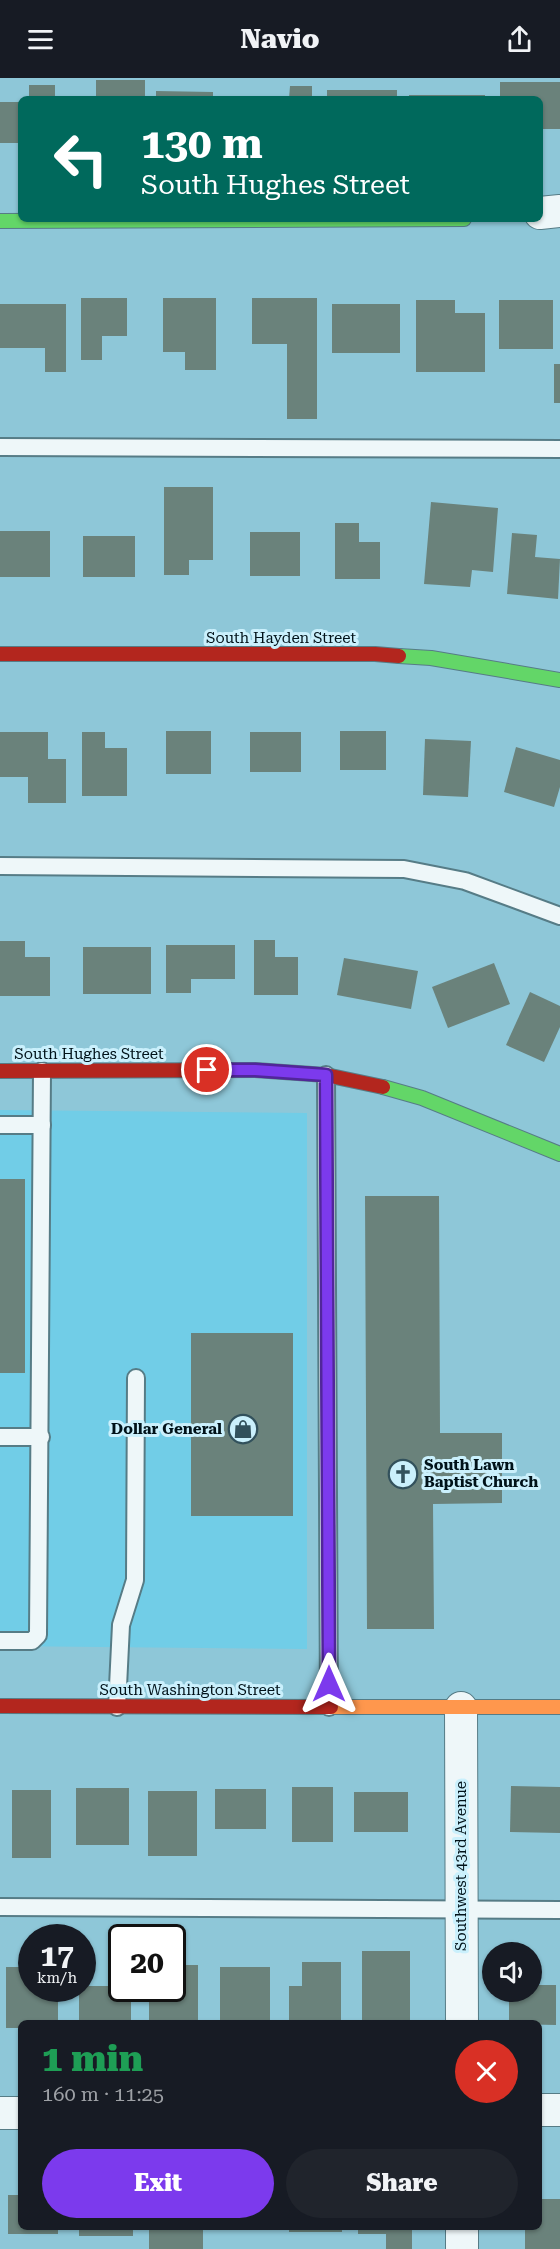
<!DOCTYPE html>
<html lang="en">
<head>
<meta charset="utf-8">
<style>
	body { margin:0; font-family:"Roboto Serif",serif; background:#20242c; color:#f1f3f6; height:100vh; display:flex; flex-direction:column; font-size:22px; white-space:nowrap }
	* { box-sizing:border-box; margin:0 }
	p { font-size:20px; color:#9ea1a6 }
	.icon { flex:none; width:33px; height:33px; fill:none; stroke:currentColor; stroke-width:2; stroke-linecap:round; stroke-linejoin:round }
	.map { position:relative; flex:1; overflow:hidden }
	.panel { position:absolute; left:18px; top:1942px; width:524px; height:210px; display:flex; flex-direction:column; background:#171b24; border-radius:9px; box-shadow:0 2px 4px #0004 }
	.panel>* { flex:none }
	.top-card { position:absolute; left:18px; top:18px; width:525px; height:126px; border-radius:9px; box-shadow:0 2px 4px #0004; background:#00695c; color:#fff; overflow:hidden }
	.fabs { position:absolute; left:482px; top:1864px; display:grid; gap:12px }
	.fabs a { display:grid; place-items:center; width:60px; height:60px; border-radius:50%; background:#171b24; box-shadow:0 2px 4px #0004; font-size:30px }
	.speed { position:absolute; left:18px; top:1846px; display:flex; gap:12px; font-size:30px; font-weight:700; text-align:center }
	.speed>* { display:grid; place-content:center; width:78px; height:78px; border-radius:50%; background:#171b24; box-shadow:0 2px 4px #0004; line-height:1 }
	.speed small { font-size:15px; font-weight:400 }
	.speed .limit { border:3px solid #111; border-radius:9px; background:#fff; color:#111 }
	.pin { position:absolute; display:grid; place-items:center; width:51px; height:51px; color:#fff; margin:-26px; border:3px solid #fff; border-radius:50%; box-shadow:0 2px 6px #0007 }
	.me { position:absolute; width:66px; margin:-33px; rotate:0deg; stroke-linejoin:round; filter:drop-shadow(0 0 4px #0008) }
	.turn { display:flex; align-items:center; gap:21px; height:126px; padding:0 24px; font-size:27px }
	.turn .icon { width:78px; height:78px; stroke-width:2.5 }
	.turn b { display:block; font-size:42px; line-height:51px }
	.round { display:grid; place-items:center; flex:none; width:63px; height:63px; border-radius:32px; background:#20242c }
	.overview { display:flex; align-items:center; justify-content:space-between; height:102px; padding:0 24px }
	h1 { font-size:36px; font-weight:800; line-height:45px; color:#1e9e55 }
	.primary-button { display:flex; gap:12px; margin-top:auto; padding:12px 24px }
	.primary-button a { flex:1; height:69px; border-radius:36px; background:#7c3aed; color:#fff; font-size:24px; font-weight:800; line-height:69px; text-align:center }
	.primary-button a+a { background:#20242c; color:#f1f3f6 }
	header { display:flex; justify-content:space-between; align-items:center; height:78px; padding:0 24px; background:#171b24; font-size:27px; font-weight:800 }
	.map>svg:first-child { display:block }
	.built { fill:#71cde7 }
	.building { fill:#6a827b }
	.lines { fill:none; stroke-linecap:round; stroke-linejoin:round }
	.lane-casing { stroke:#567c86; stroke-width:20 }
	.street-casing { stroke:#567c86; stroke-width:34 }
	.fast-casing { stroke:#567c86; stroke-width:16 }
	.slow-casing { stroke:#567c86; stroke-width:16 }
	.jam-casing { stroke:#567c86; stroke-width:16 }
	.lane { stroke:#eef7f9; stroke-width:16 }
	.street { stroke:#eef7f9; stroke-width:32 }
	.fast { stroke:#63d668; stroke-width:14 }
	.slow { stroke:#ff974d; stroke-width:14 }
	.jam { stroke:#b3261e; stroke-width:14 }
	.route-casing { stroke:#51269a; stroke-width:15 }
	.route { stroke:#7c3aed; stroke-width:10 }
	.labels { text-anchor:middle; stroke-width:6; stroke-linejoin:round; paint-order:stroke }
	.street-label { font-size:15px; fill:#001219; stroke:#caf0fc }
	.poi-label { font-size:15px; font-weight:bold; fill:#001219; stroke:#caf0fc; text-anchor:end }
</style>
</head>
<body>
<header><svg class="icon" aria-label="menu" viewBox="0 0 24 24"><path d="M4 6h16M4 12h16M4 18h16"/></svg>Navio<svg class="icon" aria-label="share" viewBox="0 0 24 24"><path d="M12 15V3M7 8l5-5 5 5M5 13v7h14v-7"/></svg></header>
<div class="map">
<svg width="560" height="2171" viewBox="0 0 560 2171">
	<rect width="100%" height="100%" fill="#8ec7d8"/>
	<polygon class="built" points="0,1032 307,1035 307,1571 0,1568"/>
	<g class="building">
		<rect x="96" y="2" width="49" height="19"/>
		<polygon points="500,4 560,4 560,51 540,51 540,21 500,21"/>
		<rect x="29" y="7" width="26" height="14"/>
		<polygon points="290,8 312,8 312,21 289,21"/>
		<rect x="327" y="12" width="70" height="9"/>
		<polygon points="156,13 213,14 213,21 156,21"/>
		<rect x="409" y="17" width="76" height="4"/>
		<rect x="0" y="24" width="21" height="41"/>
		<polygon points="81,220 127,220 127,258 102,258 102,282 81,282"/>
		<polygon points="163,220 216,220 216,292 185,292 185,274 163,274"/>
		<polygon points="252,220 317,220 317,341 287,341 287,266 252,266"/>
		<polygon points="416,222 455,222 455,235 485,235 485,294 416,294"/>
		<rect x="499" y="222" width="54" height="49"/>
		<polygon points="0,226 66,226 66,294 45,294 45,270 0,270"/>
		<rect x="332" y="226" width="68" height="49"/>
		<rect x="554" y="286" width="6" height="39"/>
		<polygon points="164,409 213,409 213,482 189,482 189,497 164,497"/>
		<polygon points="431,424 498,430 493,494 472,492 470,509 424,506"/>
		<polygon points="335,445 359,445 359,464 380,464 380,501 335,501"/>
		<rect x="0" y="453" width="50" height="46"/>
		<rect x="250" y="454" width="50" height="44"/>
		<polygon points="512,455 537,457 535,479 560,481 558,521 507,516"/>
		<rect x="83" y="458" width="52" height="41"/>
		<rect x="166" y="653" width="45" height="43"/>
		<rect x="340" y="653" width="46" height="39"/>
		<polygon points="0,654 48,654 48,681 66,681 66,725 28,725 28,699 0,699"/>
		<polygon points="82,654 105,654 105,670 127,670 127,718 82,718"/>
		<rect x="250" y="654" width="51" height="40"/>
		<polygon points="425,661 471,663 468,719 423,717"/>
		<polygon points="516,669 560,682 560,709 554,729 504,714"/>
		<polygon points="254,862 275,862 275,879 298,879 298,917 254,917"/>
		<polygon points="0,863 25,863 25,879 50,879 50,918 0,918"/>
		<polygon points="166,867 235,867 235,901 191,901 191,915 166,915"/>
		<rect x="83" y="869" width="68" height="47"/>
		<polygon points="344,880 418,893 411,931 337,917"/>
		<polygon points="494,885 510,926 448,950 432,909"/>
		<polygon points="530,914 560,928 560,949 544,984 506,967"/>
		<rect x="0" y="1101" width="25" height="194"/>
		<polygon points="365,1118 439,1118 440,1355 502,1355 502,1425 433,1426 434,1551 367,1551"/>
		<rect x="191" y="1255" width="102" height="183"/>
		<polygon points="511,1708 560,1709 560,1755 510,1754"/>
		<rect x="292" y="1709" width="41" height="55"/>
		<rect x="76" y="1710" width="53" height="57"/>
		<rect x="215" y="1711" width="51" height="40"/>
		<rect x="12" y="1712" width="39" height="68"/>
		<rect x="148" y="1713" width="49" height="65"/>
		<rect x="354" y="1714" width="54" height="40"/>
		<rect x="362" y="1873" width="48" height="73"/>
		<polygon points="302,1884 341,1884 341,1946 289,1946 289,1908 302,1908"/>
		<polygon points="172,1887 198,1887 198,1946 149,1946 149,1911 172,1911"/>
		<polygon points="6,1889 32,1889 32,1911 58,1911 58,1946 21,1946 21,1950 6,1950"/>
		<rect x="220" y="1889" width="50" height="54"/>
		<polygon points="531,1907 556,1907 556,1947 509,1946 509,1914 531,1914"/>
		<polygon points="82,1908 122,1908 122,1911 131,1911 131,1946 79,1946 79,1911 82,1911"/>
		<polygon points="8,2117 21,2117 21,2150 58,2150 58,2156 8,2156"/>
		<polygon points="538,2121 560,2121 560,2171 525,2171 525,2150 538,2150"/>
		<rect x="79" y="2150" width="54" height="8"/>
		<rect x="149" y="2150" width="54" height="21"/>
		<rect x="289" y="2150" width="53" height="4"/>
		<polygon points="358,2150 412,2150 412,2171 386,2171 386,2156 358,2156"/>
	</g>
	<g class="lines">
		<g class="lane-casing">
			<g id="lane">
				<polyline points="0,369 560,371"/>
				<polyline points="0,788 404,791 465,803 560,838"/>
				<polyline points="326,997 329,1629"/>
				<polyline points="0,1047 42,1047"/>
				<polyline points="0,1359 41,1359"/>
				<polyline points="0,1563 32,1563 38,1557 42,993"/>
				<polyline points="117,1629 121,1547 135,1502 136,1300"/>
				<polyline points="0,1829 560,1832"/>
			</g>
		</g>
		<g class="street-casing">
			<g id="street">
				<polyline points="540,135 560,133"/>
				<polyline points="461,1630 462,1946"/>
				<polyline points="538,2032 560,2032"/>
				<polyline points="0,2035 21,2035"/>
				<polyline points="462,2150 462,2171"/>
			</g>
		</g>
		<g class="fast-casing">
			<g id="fast">
				<polyline points="0,143 464,141"/>
				<polyline points="399,578 431,580 560,602"/>
				<polyline points="383,1009 422,1020 560,1076"/>
			</g>
		</g>
		<g class="slow-casing">
			<polyline id="slow" points="331,1629 560,1629"/>
		</g>
		<g class="jam-casing">
			<g id="jam">
				<polyline points="0,576 375,576 399,578"/>
				<polyline points="0,993 255,992 326,997 383,1009"/>
				<polyline points="0,1628 331,1629"/>
			</g>
		</g>
		<use href="#lane" class="lane"/>
		<use href="#street" class="street"/>
		<use href="#fast" class="fast"/>
		<use href="#slow" class="slow"/>
		<use href="#jam" class="jam"/>
	</g>
	<g class="lines">
		<g class="route-casing">
			<polyline id="route" points="207,992 255,992 326,997 329,1606"/>
		</g>
		<use href="#route" class="route"/>
	</g>
	<defs>
		<g id="shop-ring" transform="scale(1.5)"><circle r="9.5" fill="#caf0fc" stroke="#32515c" stroke-width="1.5"/><path d="M-5-2.5h2.3a2.7 3.5 0 0 1 5.4 0H5L5.5 6h-11ZM-1.5-2.5h3a1.5 2.3 0 0 0-3 0Z" fill="#32515c"/></g>
		<g id="church-ring" transform="scale(1.5)"><circle r="9.5" fill="#caf0fc" stroke="#32515c" stroke-width="1.5"/><path d="M-1.2-6h2.4v3.5h3.3v2.4h-3.3V6h-2.4V-.1h-3.3v-2.4h3.3Z" fill="#32515c"/></g>
	</defs>
	<g fill-rule="evenodd">
		<use href="#shop-ring" x="243" y="1351"/>
		<use href="#church-ring" x="403" y="1396"/>
	</g>
	<g class="labels">
		<g class="street-label">
			<text x="281" y="565">South Hayden Street</text>
			<text x="89" y="981">South Hughes Street</text>
			<text x="190" y="1617">South Washington Street</text>
			<text transform="translate(461 1788) rotate(-90)" y="5">Southwest 43rd Avenue</text>
		</g>
		<g class="poi-label">
			<text x="222" y="1356">Dollar General</text>
			<text x="424" y="1392" text-anchor="start">South Lawn<tspan x="424" dy="17">Baptist Church</tspan></text>
		</g>
	</g>
</svg>
<div class="fabs">
<a><svg class="icon" aria-label="sound" viewBox="0 0 24 24"><path d="M4 9h4l5-4v14l-5-4H4zM17 9q2 3 0 6"/></svg></a>
</div>
<div class="speed"><div>17<small>km/h</small></div><div class="limit">20</div></div>
<div class="pin" style="left:207px;top:992px;background:#d93025"><svg class="icon" aria-label="arrive" viewBox="0 0 24 24"><path d="M6 21V4h12l-3 4 3 4H6"/></svg></div>
<svg class="me" style="left:329px;top:1606px" viewBox="-20 -20 40 40"><path d="M0-17L14 15 0 8-14 15z" fill="#7c3aed" stroke="#fff" stroke-width="4"/></svg>
<div class="top-card">
<div class="turn"><svg class="icon" aria-label="left" viewBox="0 0 24 24"><path d="M17 20v-9H6M10 6l-5 5 5 5"/></svg><div><b>130 m</b>South Hughes Street</div></div>
</div>
<section class="panel">
<div class="overview"><div><h1>1 min</h1><p>160 m · 11:25</p></div><a class="round" style="background:#d93025;color:#fff"><svg class="icon" aria-label="close" viewBox="0 0 24 24"><path d="M6 6l12 12M18 6L6 18"/></svg></a></div>
<div class="primary-button"><a>Exit</a><a>Share</a></div>
</section>
</div>
</body>
</html>
